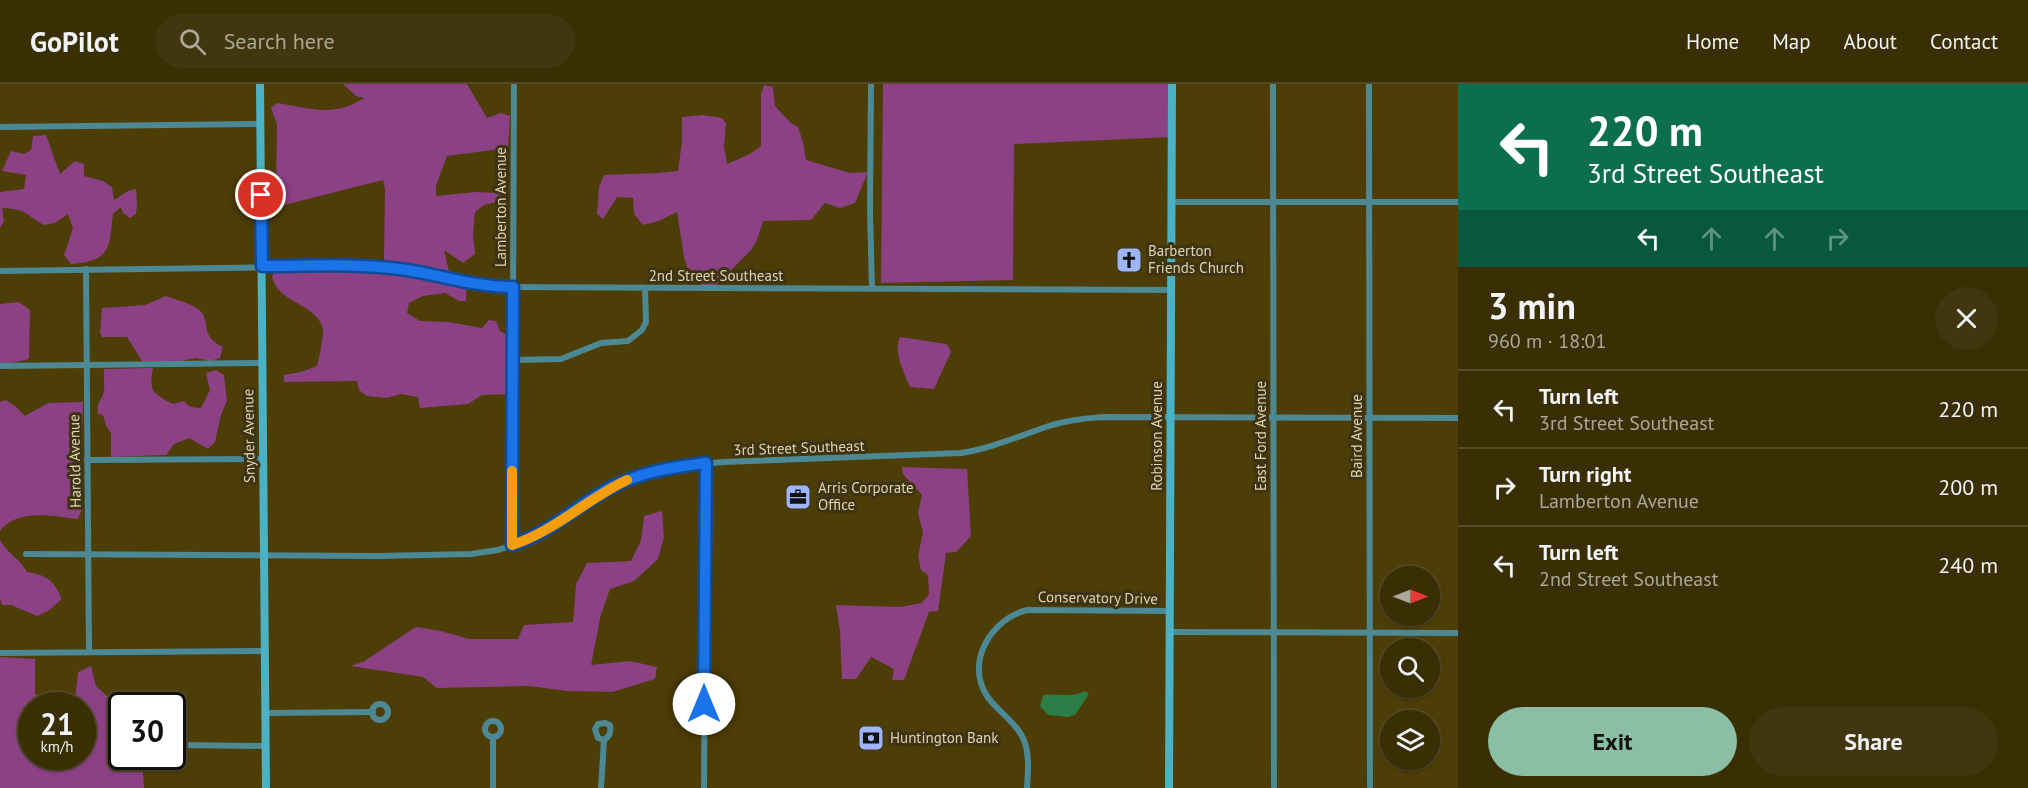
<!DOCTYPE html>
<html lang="en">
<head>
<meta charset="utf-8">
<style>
	body { margin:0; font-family:"PT Sans",sans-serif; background:#41360f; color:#f1f3f6; height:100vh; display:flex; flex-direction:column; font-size:22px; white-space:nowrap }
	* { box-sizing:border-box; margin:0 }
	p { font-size:20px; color:#aba89a }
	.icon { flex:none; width:33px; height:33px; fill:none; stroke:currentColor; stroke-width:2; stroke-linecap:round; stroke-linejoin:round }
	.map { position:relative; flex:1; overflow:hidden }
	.drawer { display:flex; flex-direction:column; background:#3a2e05; width:570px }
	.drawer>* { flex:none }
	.guide { background:#0b6e4f; color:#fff; overflow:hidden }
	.needle { width:39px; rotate:90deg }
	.controls { position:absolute; left:1380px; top:482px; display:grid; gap:12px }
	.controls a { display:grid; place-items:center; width:60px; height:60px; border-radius:50%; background:#3a2e05; box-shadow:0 2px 4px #0004,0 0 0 2px #544a27; font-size:30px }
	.speed { position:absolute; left:18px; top:608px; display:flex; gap:12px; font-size:30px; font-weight:700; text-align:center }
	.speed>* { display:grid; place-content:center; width:78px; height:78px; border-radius:50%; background:#3a2e05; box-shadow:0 2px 4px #0004,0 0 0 2px #544a27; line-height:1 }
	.speed small { font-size:15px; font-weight:400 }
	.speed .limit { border:3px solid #111; border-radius:9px; background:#fff; color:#111 }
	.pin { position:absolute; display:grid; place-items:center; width:51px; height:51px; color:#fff; margin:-26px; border:3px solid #fff; border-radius:50%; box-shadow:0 2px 6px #0007 }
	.me { position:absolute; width:66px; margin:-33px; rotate:0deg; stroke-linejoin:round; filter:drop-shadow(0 0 4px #0008) }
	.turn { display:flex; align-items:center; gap:21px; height:126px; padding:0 30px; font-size:27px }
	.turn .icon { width:78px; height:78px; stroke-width:2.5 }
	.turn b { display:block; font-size:42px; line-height:51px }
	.lanes { display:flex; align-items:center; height:57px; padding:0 30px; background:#0003; justify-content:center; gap:30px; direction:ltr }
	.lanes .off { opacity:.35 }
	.round { display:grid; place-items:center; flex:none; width:63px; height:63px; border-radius:32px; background:#41360f }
	.head { display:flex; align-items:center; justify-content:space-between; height:102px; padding:0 30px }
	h1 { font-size:36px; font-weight:700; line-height:45px }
	.cta { display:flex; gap:12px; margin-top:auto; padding:12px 30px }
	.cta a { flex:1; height:69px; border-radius:36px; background:#8abfa5; color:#111; font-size:24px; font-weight:700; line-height:69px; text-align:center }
	.cta a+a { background:#41360f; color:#f1f3f6 }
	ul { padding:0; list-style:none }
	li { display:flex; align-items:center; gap:18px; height:78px; padding:0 30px; border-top:2px solid #544a27 }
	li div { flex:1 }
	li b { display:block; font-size:22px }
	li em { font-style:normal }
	header { display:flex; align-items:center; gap:36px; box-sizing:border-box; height:84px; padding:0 30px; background:#3a2e05; border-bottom:2px solid #544a27 }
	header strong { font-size:28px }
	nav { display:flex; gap:33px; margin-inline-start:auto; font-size:21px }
	.search { width:420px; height:54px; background:#41360f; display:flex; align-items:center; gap:15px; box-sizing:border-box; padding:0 21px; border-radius:33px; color:#aba89a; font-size:22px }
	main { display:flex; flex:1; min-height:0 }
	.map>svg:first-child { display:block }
	.green { fill:#8b4184; fill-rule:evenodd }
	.water { fill:#2b7c45 }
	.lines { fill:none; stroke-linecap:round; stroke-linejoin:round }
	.minor { stroke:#4d8995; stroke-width:6 }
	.secondary { stroke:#4ab2c4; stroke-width:8 }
	.route-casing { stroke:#114b97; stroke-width:15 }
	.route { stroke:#1a73e8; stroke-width:10 }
	.slow { stroke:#f59e0b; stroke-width:10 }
	.labels { text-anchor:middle; stroke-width:6; stroke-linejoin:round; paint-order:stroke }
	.street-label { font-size:15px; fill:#dfd4b4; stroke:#3f3411 }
	.poi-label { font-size:15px; fill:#dfd4b4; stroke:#3f3411; text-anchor:start }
</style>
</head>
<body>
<header>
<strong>GoPilot</strong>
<div class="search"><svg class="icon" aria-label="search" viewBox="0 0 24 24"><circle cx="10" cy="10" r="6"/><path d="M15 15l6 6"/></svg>Search here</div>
<nav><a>Home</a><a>Map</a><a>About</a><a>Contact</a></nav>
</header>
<main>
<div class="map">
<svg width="1458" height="704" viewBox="0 0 1458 704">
	<rect width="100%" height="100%" fill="#4d3d07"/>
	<g class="green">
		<path d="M343 0H467L487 34 501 29 510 32 508 64 447 72 436 102V112L476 108 499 109 504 116 484 121 475 128 473 151 475 170 463 179 444 166 449 187 384 176 385 105 383 96 284 121 276 98 277 41 271 24 277 19C311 24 333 34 364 14L356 12Z"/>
		<polygon points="883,0 1172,0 1172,53 1014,60 1013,196 881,199"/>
		<polygon points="764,1 773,3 775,22 791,39 798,43 803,58 806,76 850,89 868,88 855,119 840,124 825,119 811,136 763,137 757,156 751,166 713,204 692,198 684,173 677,128 659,137 643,141 634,130 633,114 617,113 603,135 597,130 599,103 604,91 657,89 678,87 682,57 682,33 703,31 722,34 726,39 724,62 727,80 750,70 761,62 761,10"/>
		<path d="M46 51 60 90 75 77 84 80V92L103 97 112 103 114 116 128 107 136 105 137 121 136 130 130 134 123 129 121 123 113 130C109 165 111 177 71 180L64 171 73 144 68 130 55 139 44 141C24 130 27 125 2 124L4 137 0 144V108L24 105 26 91 2 87 11 67 24 70 31 66 33 52Z"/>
		<path d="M353 185 380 186 466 204V217H459L445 209 423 212 409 219 407 229 420 237 449 238 482 244 489 236 496 237 500 247 507 251 510 310 482 311 468 320 420 324 418 313 401 310 387 314 367 312 359 306 357 297 284 298V291L301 288 317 282C319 275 324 250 323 245 316 218 277 220 272 192L275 188 293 189Z"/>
		<path d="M166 212C176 216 190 219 198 225 213 236 197 251 223 263L220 274 210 277 195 274 182 277H142L127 253H102L100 249 102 224 145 221Z"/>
		<polygon points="19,218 30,226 29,275 8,280 0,279 0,220"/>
		<path d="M900 253 947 260 951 268 934 305 910 303C904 288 893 269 900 253Z"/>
		<path d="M153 284C149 308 152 309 173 320L184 317 190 323 201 324 210 306 206 289 216 286 224 291 227 317 221 331 215 358 208 365 189 354 174 360 166 371 111 373V349L106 342 103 331 98 330C96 315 103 317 104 306 105 299 103 292 104 285Z"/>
		<path d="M6 316 16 323 25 332 48 319 83 318 82 362 72 394 75 411 82 425 78 435C54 432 17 424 0 447V318Z"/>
		<polygon points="902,383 967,385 971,452 956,468 946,469 938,527 929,528 904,596 892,596 894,585 871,573 856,595 842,595 840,547 836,521 900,523 922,519 929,510 928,491 921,486 918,472 923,449 918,429 922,411 903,390"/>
		<polygon points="662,427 664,453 658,475 634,497 610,505 601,530 591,581 630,577 657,583 655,595 612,608 567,607 529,602 437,604 423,593 350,582 363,578 416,543 441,547 469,555 518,555 524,541 573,538 576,500 587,479 631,477 641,456 644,432"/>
		<path d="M0 456C7 469 20 475 27 488 48 492 53 495 62 515L48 527 37 532 11 521H2L0 514Z"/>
		<path d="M0 573 35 575V610L51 618 75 616 78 588 91 582 96 602 121 625 122 672H142L144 704H0ZM32 621H82V672H32Z"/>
	</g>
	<path class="water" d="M1085 607 1089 610 1075 631 1068 633 1048 631 1040 622 1043 611C1058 609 1072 614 1085 607Z"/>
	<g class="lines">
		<g class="minor">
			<polyline points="871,0 870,128 872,205"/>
			<polyline points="1273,0 1274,704"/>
			<polyline points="1369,0 1370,704"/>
			<polyline points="0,43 261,40"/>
			<polyline points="1171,118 1458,118"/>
			<polyline points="86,185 89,568"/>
			<polyline points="0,187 369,182 414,187 498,203 1171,206"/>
			<polyline points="513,276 561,275 601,259 628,257 642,246 646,238 645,204"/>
			<polyline points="0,282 262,279"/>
			<polyline points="87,376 263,375"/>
			<polyline points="512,461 514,0"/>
			<path d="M26 470 379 472 471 470 498 466 533 454 559 439 610 403 628 395 668 384 723 378 961 369C993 364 1021 351 1052 341 1069 336 1086 334 1104 333L1458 334"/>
			<polyline points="1170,548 1458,549"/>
			<polyline points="0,569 264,567"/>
			<circle cx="380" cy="628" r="8"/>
			<polyline points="265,629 373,628"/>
			<circle cx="493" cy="645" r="8"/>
			<polyline points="178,661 265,662"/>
			<polyline points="493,704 493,654"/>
			<path d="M601 704 604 656C610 652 611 648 610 641L605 639 598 640 595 645 598 654 604 656"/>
			<polyline points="704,704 706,379"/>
			<path d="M1027 704C1028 688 1030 669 1023 654 1015 637 997 627 987 612 965 578 991 535 1027 526L1170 527"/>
		</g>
		<g class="secondary">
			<polyline points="260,0 266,704"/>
			<polyline points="1169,704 1172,0"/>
		</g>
	</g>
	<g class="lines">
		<g class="route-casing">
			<path id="route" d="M261 111 262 182C307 182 354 179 400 185 438 190 474 203 513 203L512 461C552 448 576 422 612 403 641 388 673 383 706 379L704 620"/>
		</g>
		<use href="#route" class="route"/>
		<path class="slow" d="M512 387V461C555 447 587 415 627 396"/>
	</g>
	<defs>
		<g id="church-square" transform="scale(1.35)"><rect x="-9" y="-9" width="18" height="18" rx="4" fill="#9eb4fd" stroke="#3f3411"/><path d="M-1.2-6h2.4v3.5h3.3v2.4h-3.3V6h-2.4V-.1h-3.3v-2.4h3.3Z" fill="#111"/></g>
		<g id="office-square" transform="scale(1.35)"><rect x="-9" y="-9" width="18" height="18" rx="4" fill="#9eb4fd" stroke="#3f3411"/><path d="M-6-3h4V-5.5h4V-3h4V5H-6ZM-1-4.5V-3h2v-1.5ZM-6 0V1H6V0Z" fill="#111"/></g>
		<g id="bank-square" transform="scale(1.35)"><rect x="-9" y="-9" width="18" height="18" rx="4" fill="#9eb4fd" stroke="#3f3411"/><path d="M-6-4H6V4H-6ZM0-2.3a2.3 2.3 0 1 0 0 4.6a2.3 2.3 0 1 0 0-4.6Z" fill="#111"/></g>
	</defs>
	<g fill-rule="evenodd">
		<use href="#church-square" x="1129" y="176"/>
		<use href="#office-square" x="798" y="413"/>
		<use href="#bank-square" x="871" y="654"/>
	</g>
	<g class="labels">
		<g class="street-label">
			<text transform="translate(501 123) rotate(-90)" y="5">Lamberton Avenue</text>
			<text x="716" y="197">2nd Street Southeast</text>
			<text transform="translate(249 352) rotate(-91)" y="5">Snyder Avenue</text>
			<text transform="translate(1157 352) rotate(-90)" y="5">Robinson Avenue</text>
			<text transform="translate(1261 352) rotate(-90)" y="5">East Ford Avenue</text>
			<text transform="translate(1357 352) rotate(-90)" y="5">Baird Avenue</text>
			<text transform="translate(799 364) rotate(-2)" y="5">3rd Street Southeast</text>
			<text transform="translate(75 377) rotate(-91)" y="5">Harold Avenue</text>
			<text transform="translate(1098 514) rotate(1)" y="5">Conservatory Drive</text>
		</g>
		<g class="poi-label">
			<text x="1148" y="172">Barberton<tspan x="1148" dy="17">Friends Church</tspan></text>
			<text x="818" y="409">Arris Corporate<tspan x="818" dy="17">Office</tspan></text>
			<text x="890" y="659">Huntington Bank</text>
		</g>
	</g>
</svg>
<div class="controls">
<a><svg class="needle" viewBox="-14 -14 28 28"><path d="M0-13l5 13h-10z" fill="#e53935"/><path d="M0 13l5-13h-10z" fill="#aba89a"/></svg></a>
<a><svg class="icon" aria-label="search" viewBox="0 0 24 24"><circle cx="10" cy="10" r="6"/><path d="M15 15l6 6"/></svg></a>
<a><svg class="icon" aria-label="layers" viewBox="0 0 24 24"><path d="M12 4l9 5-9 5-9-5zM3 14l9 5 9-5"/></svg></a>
</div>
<div class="speed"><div>21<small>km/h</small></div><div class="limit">30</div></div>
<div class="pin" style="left:261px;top:111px;background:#d93025"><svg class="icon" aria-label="arrive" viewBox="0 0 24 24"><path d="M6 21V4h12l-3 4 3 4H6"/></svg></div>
<svg class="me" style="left:704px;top:620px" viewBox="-20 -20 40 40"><circle r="19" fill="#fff"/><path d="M0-13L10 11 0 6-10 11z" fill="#1a73e8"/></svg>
</div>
<section class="drawer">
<div class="guide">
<div class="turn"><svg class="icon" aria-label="left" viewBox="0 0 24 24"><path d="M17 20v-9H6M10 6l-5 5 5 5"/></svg><div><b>220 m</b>3rd Street Southeast</div></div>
<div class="lanes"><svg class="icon" aria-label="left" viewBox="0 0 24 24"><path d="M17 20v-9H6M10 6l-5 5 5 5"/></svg><svg class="icon off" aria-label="ahead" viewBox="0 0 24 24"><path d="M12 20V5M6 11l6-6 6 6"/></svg><svg class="icon off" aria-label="ahead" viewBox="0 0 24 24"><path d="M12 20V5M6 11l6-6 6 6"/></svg><svg class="icon off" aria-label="right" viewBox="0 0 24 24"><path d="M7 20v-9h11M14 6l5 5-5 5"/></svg></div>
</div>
<div class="head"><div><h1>3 min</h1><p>960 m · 18:01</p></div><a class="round"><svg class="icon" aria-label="close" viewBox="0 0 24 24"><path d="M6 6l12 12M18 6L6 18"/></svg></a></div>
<ul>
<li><svg class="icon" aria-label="left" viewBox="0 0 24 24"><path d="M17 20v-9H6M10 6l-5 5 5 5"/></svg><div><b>Turn left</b><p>3rd Street Southeast</p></div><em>220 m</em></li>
<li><svg class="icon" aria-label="right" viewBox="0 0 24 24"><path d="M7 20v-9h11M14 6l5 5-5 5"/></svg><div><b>Turn right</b><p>Lamberton Avenue</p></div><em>200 m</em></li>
<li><svg class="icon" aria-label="left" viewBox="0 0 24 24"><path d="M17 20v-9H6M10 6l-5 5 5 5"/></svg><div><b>Turn left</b><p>2nd Street Southeast</p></div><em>240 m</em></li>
</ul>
<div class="cta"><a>Exit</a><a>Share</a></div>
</section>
</main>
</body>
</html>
